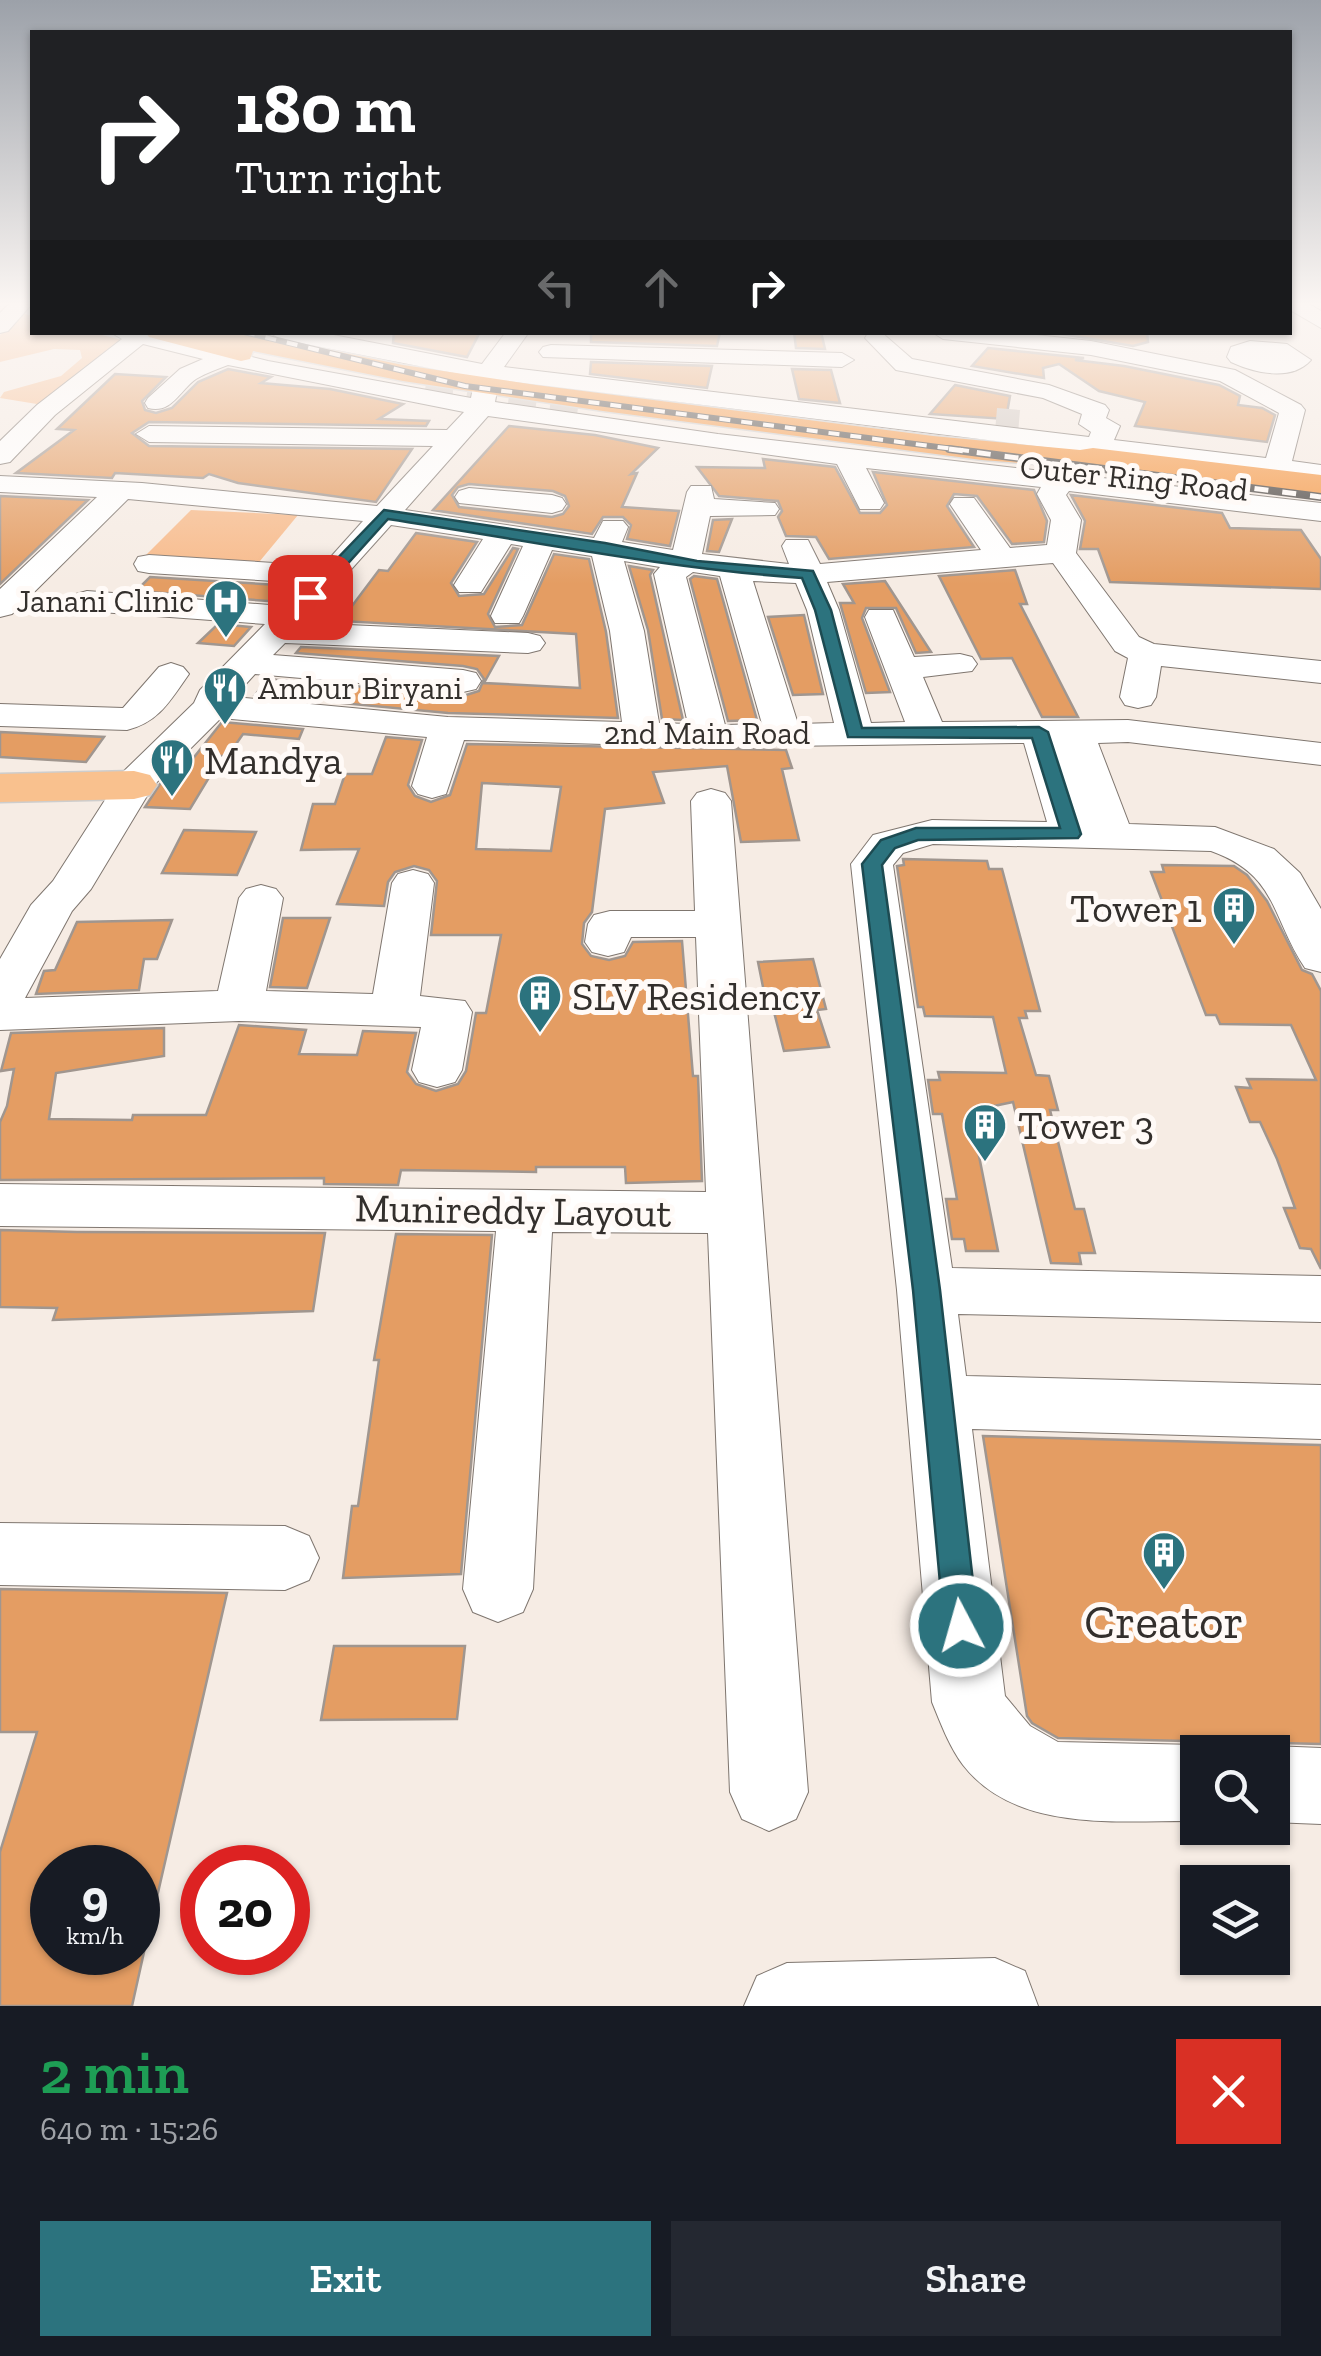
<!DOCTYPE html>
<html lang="en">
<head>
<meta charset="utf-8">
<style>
	body { margin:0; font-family:"Zilla Slab",serif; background:#242831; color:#f1f3f6; height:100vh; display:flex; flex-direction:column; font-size:38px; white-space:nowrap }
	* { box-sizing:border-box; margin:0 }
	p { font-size:32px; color:#9ea1a6 }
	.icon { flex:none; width:55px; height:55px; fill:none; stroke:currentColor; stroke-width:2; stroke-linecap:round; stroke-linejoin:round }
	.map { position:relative; height:2006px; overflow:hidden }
	.panel { display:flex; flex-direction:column; background:#171b24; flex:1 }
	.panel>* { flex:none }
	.guide { position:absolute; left:30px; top:30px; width:1262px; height:305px; border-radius:0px; box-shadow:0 2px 8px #0004; background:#202124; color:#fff; overflow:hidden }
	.controls { position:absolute; left:1180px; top:1735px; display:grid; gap:20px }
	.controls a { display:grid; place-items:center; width:110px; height:110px; border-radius:0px; background:#171b24; box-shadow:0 2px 8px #0004; font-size:50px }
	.speed { position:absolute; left:30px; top:1845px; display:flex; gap:20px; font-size:50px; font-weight:700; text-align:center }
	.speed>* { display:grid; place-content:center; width:130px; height:130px; border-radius:50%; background:#171b24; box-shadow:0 2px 8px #0004; line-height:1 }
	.speed small { font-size:25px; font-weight:400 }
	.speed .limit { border:15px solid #d22; background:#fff; color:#111 }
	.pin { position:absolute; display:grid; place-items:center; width:85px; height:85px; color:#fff; margin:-42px; border-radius:20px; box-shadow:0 5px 15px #0006 }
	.me { position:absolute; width:110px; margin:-55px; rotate:354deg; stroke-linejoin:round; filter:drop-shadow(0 0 8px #0008) }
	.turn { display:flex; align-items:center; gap:35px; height:210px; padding:0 40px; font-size:45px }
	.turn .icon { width:130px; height:130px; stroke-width:2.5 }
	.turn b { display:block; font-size:70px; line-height:85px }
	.lanes { display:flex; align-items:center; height:95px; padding:0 40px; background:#0003; justify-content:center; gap:50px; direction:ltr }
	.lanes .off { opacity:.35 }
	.round { display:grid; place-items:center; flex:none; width:105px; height:105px; border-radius:0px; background:#242831 }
	.summary { display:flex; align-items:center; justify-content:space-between; height:170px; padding:0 40px }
	h1 { font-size:60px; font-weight:600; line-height:75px; color:#1e9e55 }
	.action { display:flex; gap:20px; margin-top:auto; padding:20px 40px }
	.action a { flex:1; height:115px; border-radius:0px; background:#2c737e; color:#fff; font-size:40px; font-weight:600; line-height:115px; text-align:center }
	.action a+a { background:#242831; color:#f1f3f6 }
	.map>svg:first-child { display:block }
	.green { fill:#f7ba8a }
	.building { fill:#e49d63; stroke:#a0968f; stroke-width:2.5; fill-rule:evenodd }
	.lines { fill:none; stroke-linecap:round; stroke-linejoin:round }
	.minor-tunnel { stroke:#cfc6bf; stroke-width:24; stroke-dasharray:24 12; stroke-linecap:butt }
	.highway-tunnel { stroke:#cfc6bf; stroke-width:28; stroke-dasharray:28 14; stroke-linecap:butt }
	.minor-casing { stroke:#7f766f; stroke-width:2 }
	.major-casing { stroke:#cecdcc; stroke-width:3 }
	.highway-casing { stroke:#cecdcc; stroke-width:3 }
	.minor { fill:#fff; fill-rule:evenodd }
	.major { fill:#f9c18e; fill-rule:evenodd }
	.highway { fill:#f59743; fill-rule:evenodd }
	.rail-far1-casing { stroke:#494440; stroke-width:6 }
	.rail-casing { stroke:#494440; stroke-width:8 }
	.rail-far1 { stroke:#fffaf7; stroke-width:4; stroke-dasharray:11; stroke-linecap:butt }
	.rail { stroke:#fffaf7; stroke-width:5; stroke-dasharray:14; stroke-linecap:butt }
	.route { fill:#2c737e; stroke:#1d4b52; stroke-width:2.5 }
	.labels { text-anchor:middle; stroke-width:10; stroke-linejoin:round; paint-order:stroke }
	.far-street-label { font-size:32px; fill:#332f2c; stroke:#fffaf7 }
	.far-poi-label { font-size:32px; fill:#332f2c; stroke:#fffaf7; text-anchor:end }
	.poi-label { font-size:40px; fill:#332f2c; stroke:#fffaf7; text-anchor:start }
	.street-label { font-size:40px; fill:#332f2c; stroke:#fffaf7 }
	.near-poi-label { font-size:48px; fill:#332f2c; stroke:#fffaf7 }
</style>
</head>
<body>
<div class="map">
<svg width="1321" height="2006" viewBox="0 0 1321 2006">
	<rect width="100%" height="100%" fill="#f6ece4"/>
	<g class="green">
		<polygon points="21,313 32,316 32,332 94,333 122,340 43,405 0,398 4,392 61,376 82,358 80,350 54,349 0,362 0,335"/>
		<polygon points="191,510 298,515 255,567 140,561"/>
	</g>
	<g class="building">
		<polygon points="394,332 480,332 467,357 393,343"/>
		<polygon points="591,332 720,332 717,346 591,342"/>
		<polygon points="794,332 821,332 825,349 796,348"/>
		<polygon points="1050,332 1147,332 1148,342 1133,346"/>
		<polygon points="988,348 1084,358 1075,360 1124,366 1219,385 1240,396 1238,405 1262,408 1275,415 1267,442 1135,426 1145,402 1099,391 1059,364 1043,368 1044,378 972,366"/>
		<polygon points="591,362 712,366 707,388 590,374"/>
		<polygon points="228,369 271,377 261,383 330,389 403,404 379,419 429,421 426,426 149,422 132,433 149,446 412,449 376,502 238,483 209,474 203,478 115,473 112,478 16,473 74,430 57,429 115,374 166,377 142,401 145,410 156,413 172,408 198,382"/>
		<polygon points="792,369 831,370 840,403 799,399"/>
		<polygon points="955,385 1010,396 1006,419 930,414"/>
		<path d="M509 426 595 435 658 448 631 474 637 473 622 507 679 511 670 546 627 539 631 525 623 517H603L592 534 433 510ZM469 484 553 491 565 496 569 506 563 514 552 517 459 507 452 495 458 487Z"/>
		<polygon points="763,459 835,467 860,513 880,513 887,505 873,472 1034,490 1047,521 1044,542 1012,544 977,496 954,494 947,506 974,547 829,559 816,537 786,536 778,517 782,511 778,501 719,496 697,467 765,468"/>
		<polygon points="1071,495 1222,513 1230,528 1301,530 1321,559 1321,589 1110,582 1098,549 1080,549 1085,521"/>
		<polygon points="0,496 88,500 0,584"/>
		<polygon points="732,519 719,552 707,551 713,520"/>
		<polygon points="416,533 477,542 451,583 459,596 484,594 513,548 518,549 488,614 495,627 522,625 554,554 589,559 606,632 618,718 448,713 341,703 345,689 331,684 463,696 479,691 484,679 477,669 463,666 296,653 301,647 499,656 484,683 580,688 576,634 322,620 328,613 346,614 379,570 388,571"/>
		<polygon points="629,566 653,570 650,575 683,720 662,719 648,630"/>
		<polygon points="1015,570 1027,604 1020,604 1078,717 1042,717 1012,658 981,659 939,576"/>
		<polygon points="694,576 717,579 757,720 728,721 690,579"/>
		<polygon points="150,577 295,586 282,602 136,591"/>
		<polygon points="885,581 931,652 916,653 896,608 866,608 862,618 890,692 866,693 840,603 854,603 843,584"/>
		<polygon points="804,615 823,694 793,695 768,617"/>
		<polygon points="218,624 251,627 234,646 198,643"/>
		<polygon points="268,679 324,684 316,701 255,695"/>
		<polygon points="222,722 303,729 299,739 243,734 227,757 222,756 190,809 145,807 160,784 179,765 187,766"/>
		<polygon points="0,732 104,737 86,762 0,757"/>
		<path d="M386 737 422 740 408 785 415 796 431 802 450 795 467 744 786 750 792 768 782 769 799 840 741 842 727 766 653 772 664 803 605 809 592 912 584 923 582 944 591 956 609 960 625 956 633 942 682 941 693 1076H698L702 1181 626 1183 625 1167H536V1172L401 1170 398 1185 324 1184V1178L0 1180V1122L7 1106 14 1069 1 1071 11 1033 164 1028V1056L56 1073 49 1119 132 1120 133 1115H206L239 1025 306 1030 299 1054 357 1055 363 1031 416 1033 407 1072 416 1084 436 1091 458 1084 466 1071 476 1013H486L501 935H431L437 881 429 870 414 866 395 872 388 882 384 906 337 904 359 849 301 850 313 804H335L345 774H372ZM482 783 561 787 551 851 476 849Z"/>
		<polygon points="184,830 256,832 237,875 162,873"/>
		<polygon points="903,859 987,861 989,869 1002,869 1040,1011 1025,1011 1027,1018 1019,1018 1036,1075 1049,1076 1058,1110 1050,1110 1075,1209 1084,1209 1095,1253 1079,1253 1081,1264 1051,1263 1013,1102 970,1111 998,1251 966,1251 964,1239 952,1239 946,1199 957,1199 942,1114 933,1114 928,1080 940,1080 938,1072 1006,1073 993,1017 925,1016 923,1007 918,1007 897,866 904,865"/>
		<polygon points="1162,865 1234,866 1247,875 1267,901 1302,970 1312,974 1321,991 1321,1269 1311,1249 1300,1248 1284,1208 1295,1208 1277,1159 1260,1122 1250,1122 1236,1087 1251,1088 1247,1079 1316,1080 1291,1025 1220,1024 1216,1015 1206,1015 1151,872 1164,872"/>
		<polygon points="283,918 330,918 307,988 270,987"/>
		<polygon points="172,920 157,959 144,959 139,990 36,994 44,971 55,970 77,922"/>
		<polygon points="813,959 826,1009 817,1010 829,1047 784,1051 774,1012 768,1012 758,962"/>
		<polygon points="0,1230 77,1232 325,1233 313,1311 53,1320 57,1308 0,1307"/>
		<polygon points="396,1234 492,1235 461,1574 343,1578 352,1506 358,1506 379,1360 374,1360"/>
		<polygon points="983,1436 1321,1445 1321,1744 1058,1738 1032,1723 1027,1716"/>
		<polygon points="0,1589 227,1593 148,1936 138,1935 138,1868 52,1868 52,1952 144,1952 132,2006 0,2006 0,1852 37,1732 0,1732"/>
		<polygon points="334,1646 465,1646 457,1719 321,1720"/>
	</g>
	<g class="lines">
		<polyline class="minor-tunnel" points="996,420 1019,422"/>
		<polyline class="highway-tunnel" points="425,390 589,413"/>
		<g class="minor-casing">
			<g id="minor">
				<polygon points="10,303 31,305 8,331 0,333 0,313"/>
				<polygon points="1290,303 1307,303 1321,311 1321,328 1290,310"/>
				<path d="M110 332H151L268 361 471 398 475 377 280 339 269 332H318L482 364 506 332H529L504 367 1089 437 1091 432 1079 424 1082 414 1043 398 896 370 865 338 868 333 881 332 912 359 1049 385 1105 405 1109 410 1106 418 1120 426 1114 440 1266 458 1279 413 1220 381 1091 355 943 339 932 332H1010L1091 341 1235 370 1301 405 1305 410 1292 461 1321 465V481L499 380 495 402 718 434 1321 503V521L1069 491 1066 495 1081 520 1076 553 1139 637 1154 644 1321 661V683L1161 666 1156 697 1151 705 1138 708 1125 705 1120 697 1128 658 1115 651 1053 563 827 582 839 610 871 723 905 722 865 617 869 610H893L914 657 960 654 972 657 977 664 972 671 923 677 942 722 1128 720 1321 743V765L1128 742 1098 743 1129 824 1215 827 1274 849 1300 873 1321 909V972L1305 968C1271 917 1278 875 1211 851L933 844 903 853 893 865 952 1268 1321 1276V1322L958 1314 966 1376 1321 1385V1439L972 1429 1005 1696 1030 1726 1058 1742 1198 1745 1217 1752H1198V1821C1120 1820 1017 1834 963 1765 949 1746 941 1724 932 1702L897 1290 851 864 873 835 932 820 1047 822 1024 743 709 747 464 740 446 794 432 798 418 794 412 786 427 737 221 718 153 786 91 889 72 911 25 998 218 991 239 898 246 889 261 885 276 889 283 898 266 991 373 994 392 883 398 874 413 870 428 874 434 883 420 996 465 1001 472 1012 462 1070 455 1082 437 1087 419 1082 412 1070 421 1027 239 1021 0 1030V959L31 905 53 881 123 772 194 703 200 690 265 624 87 611 76 608 71 601 76 594 87 591 283 606 305 583 149 573 138 571 134 564 138 557 149 555 306 565 319 570 363 521 128 499 12 614 0 617V589L97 497 0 492V476L142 483 377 506 433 446 149 442 136 434 149 426 447 430 464 412 228 365C218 369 206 373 196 379 179 391 172 414 148 408L145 403 148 398 180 369 203 359 143 344 55 415 10 462 0 464V441L37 405 122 339ZM488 416 837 464 860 509H880L884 503 866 468 1041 487 1037 494 1051 520 1047 545 1010 548 974 498H954L950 504 981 550 820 564 808 540H786L782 546 789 564 702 554 710 516 775 515 779 509 775 503 714 499 711 486H691L687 492 673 550 622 542 628 527 623 521H603L594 538 405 510ZM391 525 483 539 454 585 459 592H481L511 544 523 546 491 616 495 623H519L523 616 552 550 592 556 610 631 622 722 448 717 234 697 255 674 463 692 476 689 481 681 476 673 463 670 273 655 285 643 528 653 540 650 545 643 540 636 528 633 303 623ZM624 561 660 567 654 574 688 724 659 723 644 631ZM693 572 720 576 762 724 725 725 686 577ZM753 581 796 583 807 610 834 723 798 724Z"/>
				<path d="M1250 341 1287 344 1311 360C1291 382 1255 373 1231 362L1227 357 1231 347Z"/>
				<polygon points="551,345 842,353 854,360 842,367 543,357 539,352 543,347"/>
				<polygon points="469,488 552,495 562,498 566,504 562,510 552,513 459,503 455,497 459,491"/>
				<path d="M171 663 183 667 189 674C170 701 159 722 127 730L0 726V704L123 708 159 667Z"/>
				<polygon points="711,789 725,793 731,801 808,1792 796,1819 769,1831 742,1819 730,1792 708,1233 552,1232 533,1589 523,1612 498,1622 473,1612 463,1589 496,1231 0,1226 0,1184 706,1192 696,937 631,937 624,952 608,956 592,952 585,942 588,924 594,915 610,911 695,911 691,801 697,793"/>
				<polygon points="0,1523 285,1526 309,1536 319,1558 309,1580 285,1590 0,1585"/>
				<polygon points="1272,1746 1321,1748 1321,1824 1272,1822 1272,1752 1255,1752"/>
				<polygon points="995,1958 1025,1971 1038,2006 744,2006 757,1976 787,1963"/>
			</g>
		</g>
		<g class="major-casing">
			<polygon id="major" points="134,771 150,775 157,785 150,795 134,799 0,802 0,774"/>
		</g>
		<g class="highway-casing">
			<polygon id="highway" points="145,332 240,332 403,365 536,385 933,436 1080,450 1093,448 1321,475 1321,495 1131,471 982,460 603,411 403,381 253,351 250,359 241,361 149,337"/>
		</g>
		<use href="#minor" class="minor"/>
		<use href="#major" class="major"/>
		<use href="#highway" class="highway"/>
		<g class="rail-far1-casing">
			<polyline id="rail-far1" points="244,332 465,386 969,451"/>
		</g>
		<g class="rail-casing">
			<polyline id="rail" points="949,449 1321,497"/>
		</g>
		<use href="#rail-far1" class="rail-far1"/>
		<use href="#rail" class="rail"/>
	</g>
	<linearGradient id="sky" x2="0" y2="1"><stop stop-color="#9ca1a9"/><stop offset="0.52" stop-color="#fbf6f3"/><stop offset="1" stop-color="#fbf6f3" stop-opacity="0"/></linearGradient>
	<rect width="1321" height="584" fill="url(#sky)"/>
	<path class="route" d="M384 510 605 543 697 561 813 571 831 610 862 728 1039 727 1048 732 1081 834 1078 838 918 840 895 848 882 865 940 1290 978 1626 973 1638 961 1643 949 1638 944 1626 913 1290 862 864 881 840 916 828H1060L1032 738 848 737 815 610 802 578C663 568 526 540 388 519L315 600H304V593Z"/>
	<defs>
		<g id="hospital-pin" transform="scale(2.25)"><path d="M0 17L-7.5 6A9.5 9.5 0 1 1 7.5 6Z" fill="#2c737e" stroke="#fffaf7"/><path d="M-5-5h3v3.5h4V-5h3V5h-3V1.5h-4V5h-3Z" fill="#fff"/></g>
		<g id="restaurant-pin" transform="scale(2.25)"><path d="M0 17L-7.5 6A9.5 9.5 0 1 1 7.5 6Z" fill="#2c737e" stroke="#fffaf7"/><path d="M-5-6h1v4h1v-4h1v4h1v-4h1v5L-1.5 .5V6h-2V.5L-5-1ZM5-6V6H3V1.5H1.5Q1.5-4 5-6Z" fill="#fff"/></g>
		<g id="building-pin" transform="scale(2.25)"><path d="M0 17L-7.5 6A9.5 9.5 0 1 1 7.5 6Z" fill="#2c737e" stroke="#fffaf7"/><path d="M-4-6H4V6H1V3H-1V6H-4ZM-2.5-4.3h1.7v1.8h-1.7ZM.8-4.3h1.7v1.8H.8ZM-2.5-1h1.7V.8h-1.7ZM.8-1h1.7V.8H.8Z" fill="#fff"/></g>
	</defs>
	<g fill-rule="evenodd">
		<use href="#hospital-pin" x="226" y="601"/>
		<use href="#restaurant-pin" x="225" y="688"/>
		<use href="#restaurant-pin" x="172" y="760"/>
		<use href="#building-pin" x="1234" y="908"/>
		<use href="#building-pin" x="540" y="996"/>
		<use href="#building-pin" x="985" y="1125"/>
		<use href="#building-pin" x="1164" y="1553"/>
	</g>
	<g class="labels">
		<g class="far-street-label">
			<text transform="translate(1134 478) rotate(6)" y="11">Outer Ring Road</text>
			<text x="707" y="744">2nd Main Road</text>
		</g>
		<g class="far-poi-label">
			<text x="194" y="612">Janani Clinic</text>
			<text x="258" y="699" text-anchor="start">Ambur Biryani</text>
		</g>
		<g class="poi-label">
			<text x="204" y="774">Mandya</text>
			<text x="1202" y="922" text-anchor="end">Tower 1</text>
			<text x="572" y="1010">SLV Residency</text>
			<text x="1018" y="1139">Tower 3</text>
		</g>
		<g class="street-label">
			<text transform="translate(513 1210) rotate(1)" y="14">Munireddy Layout</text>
		</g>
		<g class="near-poi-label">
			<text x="1164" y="1638">Creator</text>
		</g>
	</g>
</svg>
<div class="controls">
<a><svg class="icon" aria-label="search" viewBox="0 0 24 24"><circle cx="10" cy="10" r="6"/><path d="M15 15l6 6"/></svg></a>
<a><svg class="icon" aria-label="layers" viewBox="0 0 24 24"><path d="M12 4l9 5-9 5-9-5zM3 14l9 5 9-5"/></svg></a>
</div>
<div class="speed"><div>9<small>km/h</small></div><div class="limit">20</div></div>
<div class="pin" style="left:310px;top:597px;background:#d93025"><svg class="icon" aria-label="arrive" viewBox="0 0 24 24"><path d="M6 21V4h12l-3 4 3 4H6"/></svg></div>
<svg class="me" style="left:961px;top:1626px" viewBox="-20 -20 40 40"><circle r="17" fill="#2c737e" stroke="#fff" stroke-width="3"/><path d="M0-11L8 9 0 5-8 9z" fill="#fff"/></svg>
<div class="guide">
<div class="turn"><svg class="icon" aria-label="right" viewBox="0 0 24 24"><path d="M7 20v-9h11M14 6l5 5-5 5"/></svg><div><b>180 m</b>Turn right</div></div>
<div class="lanes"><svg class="icon off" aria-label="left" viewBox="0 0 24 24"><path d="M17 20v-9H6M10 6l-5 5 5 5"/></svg><svg class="icon off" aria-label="ahead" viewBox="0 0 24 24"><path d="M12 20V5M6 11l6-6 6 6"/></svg><svg class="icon" aria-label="right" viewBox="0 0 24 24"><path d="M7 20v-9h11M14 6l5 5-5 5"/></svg></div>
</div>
</div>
<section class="panel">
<div class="summary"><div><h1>2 min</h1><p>640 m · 15:26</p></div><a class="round" style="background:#d93025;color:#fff"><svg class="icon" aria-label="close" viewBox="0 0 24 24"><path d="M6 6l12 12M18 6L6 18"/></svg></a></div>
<div class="action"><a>Exit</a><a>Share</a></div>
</section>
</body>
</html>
